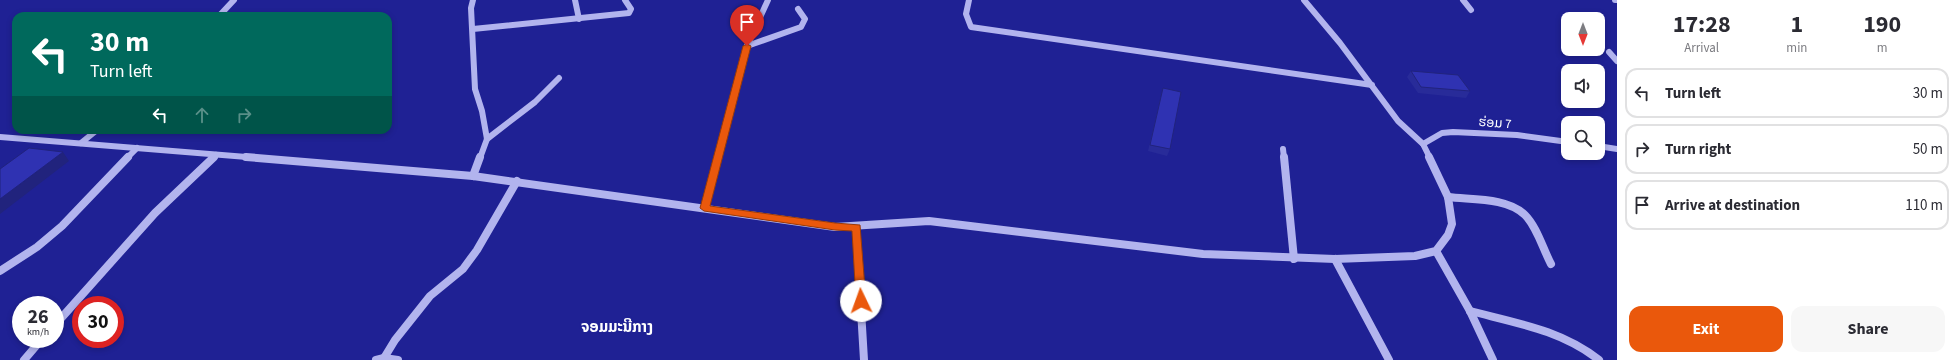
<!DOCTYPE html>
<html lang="en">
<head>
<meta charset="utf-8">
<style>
	body { margin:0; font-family:"Source Sans 3","Noto Sans Lao",sans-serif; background:#f7f7f7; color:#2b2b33; height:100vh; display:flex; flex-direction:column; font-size:15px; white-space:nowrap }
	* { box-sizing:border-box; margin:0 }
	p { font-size:13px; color:#7c7c81 }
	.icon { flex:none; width:22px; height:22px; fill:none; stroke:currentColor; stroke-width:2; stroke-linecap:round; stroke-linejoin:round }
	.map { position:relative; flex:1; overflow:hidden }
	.sheet { display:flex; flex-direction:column; background:#fff; width:340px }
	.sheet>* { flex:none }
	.guide { position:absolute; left:12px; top:12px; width:380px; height:122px; border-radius:12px; box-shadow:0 2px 6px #0003; background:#00695c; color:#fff; overflow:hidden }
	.needle { width:26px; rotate:180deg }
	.fabs { position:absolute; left:1561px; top:12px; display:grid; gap:8px }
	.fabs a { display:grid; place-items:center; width:44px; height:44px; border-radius:8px; background:#fff; box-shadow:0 2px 6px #0003; font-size:20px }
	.speed { position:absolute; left:12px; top:296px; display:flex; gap:8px; font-size:20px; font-weight:700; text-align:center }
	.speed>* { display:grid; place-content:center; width:52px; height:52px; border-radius:50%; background:#fff; box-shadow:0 2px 6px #0003; line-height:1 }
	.speed small { font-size:10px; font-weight:400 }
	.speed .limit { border:6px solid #d22; background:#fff; color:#111 }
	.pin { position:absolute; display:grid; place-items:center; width:34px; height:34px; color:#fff; margin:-41px -17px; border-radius:50% 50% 50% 0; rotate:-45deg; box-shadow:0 0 4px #0007 }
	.pin .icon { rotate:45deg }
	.me { position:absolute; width:44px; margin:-22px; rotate:357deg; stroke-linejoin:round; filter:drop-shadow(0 0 3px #0008) }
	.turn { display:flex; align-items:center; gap:14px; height:84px; padding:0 12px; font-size:18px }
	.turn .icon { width:52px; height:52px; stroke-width:2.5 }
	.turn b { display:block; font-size:28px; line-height:34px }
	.lanes { display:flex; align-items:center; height:38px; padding:0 12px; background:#0003; justify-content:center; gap:20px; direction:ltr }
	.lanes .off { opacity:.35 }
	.eta { display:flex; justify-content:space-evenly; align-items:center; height:68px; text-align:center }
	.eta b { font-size:24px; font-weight:700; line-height:28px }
	.action { display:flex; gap:8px; margin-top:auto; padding:8px 12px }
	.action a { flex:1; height:46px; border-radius:12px; background:#ea580c; color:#fff; font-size:16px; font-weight:700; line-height:46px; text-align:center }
	.action a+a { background:#f7f7f7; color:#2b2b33 }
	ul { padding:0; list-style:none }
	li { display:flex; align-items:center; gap:12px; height:50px; margin:0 8px 6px; padding:0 4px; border:2px solid #e1e1e2; border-radius:12px }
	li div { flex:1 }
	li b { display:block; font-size:15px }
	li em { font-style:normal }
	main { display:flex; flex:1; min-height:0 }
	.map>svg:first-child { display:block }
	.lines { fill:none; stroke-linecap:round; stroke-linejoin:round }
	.minor-far1 { stroke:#b2b4ee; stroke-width:6 }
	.minor { stroke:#b2b4ee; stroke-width:8 }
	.wall { fill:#282b99 }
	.shaded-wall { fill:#21237d }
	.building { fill:#2f32b2; stroke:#21237d }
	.route { fill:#ea580c; stroke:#983908 }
	.labels { text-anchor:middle; stroke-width:4; stroke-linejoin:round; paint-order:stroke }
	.street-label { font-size:13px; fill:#fff; stroke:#1f2194 }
	.quarter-label { font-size:15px; font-weight:bold; fill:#fff; stroke:#1f2194 }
</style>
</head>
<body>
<main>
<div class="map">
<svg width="1617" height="360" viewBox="0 0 1617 360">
	<rect width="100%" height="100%" fill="#1f2194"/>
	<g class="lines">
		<g class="minor-far1">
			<polyline points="473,0 471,8 475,89 482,111 487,139 480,158"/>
			<polyline points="575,0 579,19"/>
			<polyline points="969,0 966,14 971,27 1372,85"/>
			<polyline points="1304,0 1340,43 1398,121 1423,144 1430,158"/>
			<polyline points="1463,0 1471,10"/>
			<polyline points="1615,0 1617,0"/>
			<polyline points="219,16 234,0"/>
			<polyline points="473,29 629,13 631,9 625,0"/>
			<polyline points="747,46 801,27 805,19 798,9"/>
			<polyline points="1609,52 1617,61"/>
			<polyline points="0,137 258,158"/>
			<polyline points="487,139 535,102 559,78"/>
			<polyline points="81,143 97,130"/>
			<polyline points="1423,144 1442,133 1453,132 1517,135 1568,142"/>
			<polyline points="1598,146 1617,149"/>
			<polyline points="1283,149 1284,158"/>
			<polyline points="127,158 137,148"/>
			<polyline points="213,158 216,155"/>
			<polyline points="718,158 747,46 768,0"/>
		</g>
		<g class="minor">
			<polyline points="246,157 473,176 835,227 929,221 1203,254 1335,259 1415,256 1436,251 1448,235 1452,224 1448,197 1429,157"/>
			<polyline points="1284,157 1294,259"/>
			<polyline points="473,176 480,157"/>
			<path d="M1448 197C1471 200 1507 197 1525 215 1537 227 1543 249 1551 264"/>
			<polyline points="705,208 718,157"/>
			<polyline points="856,227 864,360"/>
			<polyline points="1436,251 1470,311 1493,360"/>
			<polyline points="1335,259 1389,360"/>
			<polyline points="0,271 37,247 62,226 128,157"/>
			<path d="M1470 311C1516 323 1561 330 1599 360"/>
			<polyline points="55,325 155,213 214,157"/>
			<polyline points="384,358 395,340 430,296 463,269 477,250 517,181"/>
			<polyline points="24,360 42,339"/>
			<polyline points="376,360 384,358 398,360"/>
		</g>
	</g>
	<g class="wall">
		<polygon points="1411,71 1470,91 1466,98 1418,93 1407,77"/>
		<polygon points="1163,88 1170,149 1167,156 1148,151"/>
	</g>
	<polygon class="shaded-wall" points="63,152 69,161 0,214 0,199"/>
	<g class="building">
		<polygon points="1411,71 1458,75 1470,91 1421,87"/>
		<polygon points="1163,88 1181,92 1170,149 1150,145"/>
		<polygon points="29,148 63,152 0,199 0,169"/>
	</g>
	<polygon class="route" points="747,44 751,46 710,206 835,223 860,225 866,301 865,304 861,305 856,301 852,231 835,230 704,211 700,208 743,46"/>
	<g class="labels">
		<g class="street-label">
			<text transform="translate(1495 122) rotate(4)" y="5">ຮ່ອມ 7</text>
		</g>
		<g class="quarter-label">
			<text x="617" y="332">ຈອມມະນີກາງ</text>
		</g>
	</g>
</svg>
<div class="fabs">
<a><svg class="needle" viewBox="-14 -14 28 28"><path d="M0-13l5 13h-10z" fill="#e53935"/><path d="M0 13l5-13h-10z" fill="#7c7c81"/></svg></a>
<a><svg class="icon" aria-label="sound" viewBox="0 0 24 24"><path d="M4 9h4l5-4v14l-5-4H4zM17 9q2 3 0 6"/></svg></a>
<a><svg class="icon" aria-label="search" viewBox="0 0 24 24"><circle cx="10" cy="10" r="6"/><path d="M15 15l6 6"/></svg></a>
</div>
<div class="speed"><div>26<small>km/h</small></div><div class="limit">30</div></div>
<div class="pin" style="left:747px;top:46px;background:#d93025"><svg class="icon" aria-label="arrive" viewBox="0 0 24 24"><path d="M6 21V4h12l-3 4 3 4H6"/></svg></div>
<svg class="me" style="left:861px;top:301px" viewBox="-20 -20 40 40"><circle r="19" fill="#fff"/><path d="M0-13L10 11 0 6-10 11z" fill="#ea580c"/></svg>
<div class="guide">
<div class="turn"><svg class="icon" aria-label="left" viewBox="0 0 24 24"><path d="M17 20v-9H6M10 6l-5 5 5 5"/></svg><div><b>30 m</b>Turn left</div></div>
<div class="lanes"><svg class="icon" aria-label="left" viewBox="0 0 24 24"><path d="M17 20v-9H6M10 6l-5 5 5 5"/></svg><svg class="icon off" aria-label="ahead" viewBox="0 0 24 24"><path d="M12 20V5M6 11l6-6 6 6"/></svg><svg class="icon off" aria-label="right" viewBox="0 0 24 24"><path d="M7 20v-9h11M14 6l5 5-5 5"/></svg></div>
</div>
</div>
<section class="sheet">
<div class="eta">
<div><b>17:28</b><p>Arrival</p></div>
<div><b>1</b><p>min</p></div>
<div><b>190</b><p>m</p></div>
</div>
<ul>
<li><svg class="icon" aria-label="left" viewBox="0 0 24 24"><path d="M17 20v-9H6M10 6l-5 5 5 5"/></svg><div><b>Turn left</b></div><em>30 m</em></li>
<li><svg class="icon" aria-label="right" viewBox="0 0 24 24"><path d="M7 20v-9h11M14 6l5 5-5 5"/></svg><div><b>Turn right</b></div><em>50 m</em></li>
<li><svg class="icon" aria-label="arrive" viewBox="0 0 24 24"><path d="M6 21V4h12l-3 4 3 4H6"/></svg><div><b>Arrive at destination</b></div><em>110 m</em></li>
</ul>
<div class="action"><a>Exit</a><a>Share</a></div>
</section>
</main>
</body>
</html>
